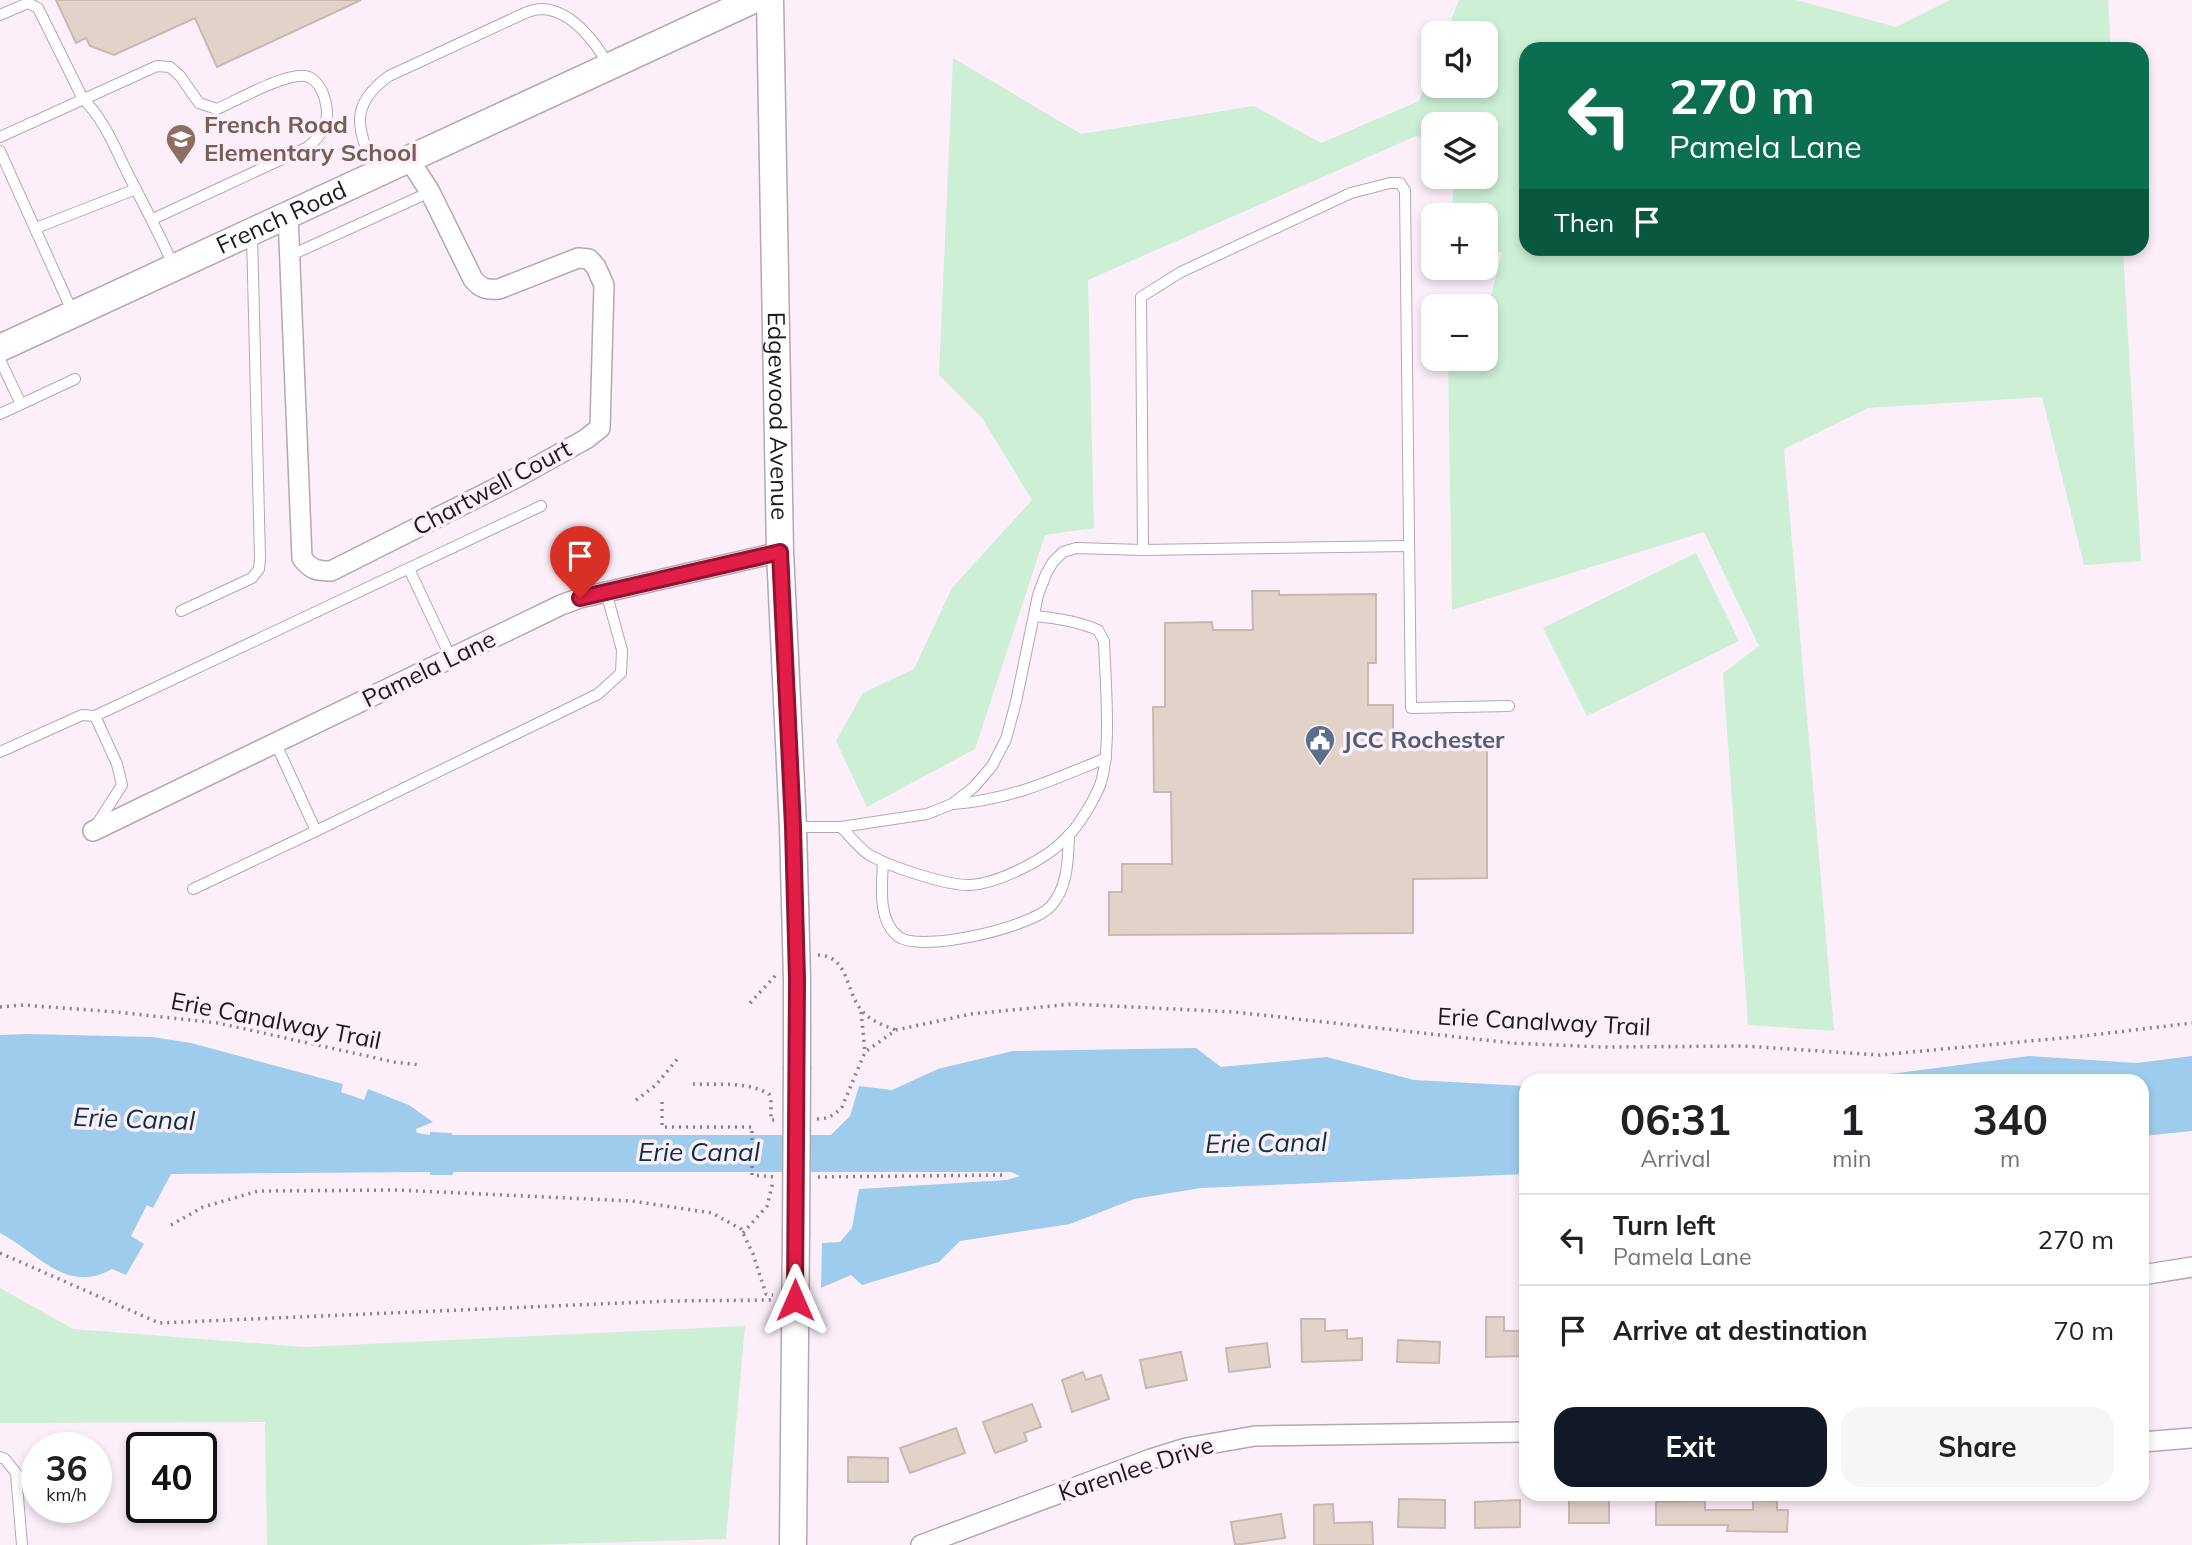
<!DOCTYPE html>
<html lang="en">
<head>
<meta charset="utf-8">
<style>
	body { margin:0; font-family:Mulish,sans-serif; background:#f6f6f6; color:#202124; height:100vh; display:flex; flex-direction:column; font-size:26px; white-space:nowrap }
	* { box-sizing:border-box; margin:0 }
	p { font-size:23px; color:#757577 }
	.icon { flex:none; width:38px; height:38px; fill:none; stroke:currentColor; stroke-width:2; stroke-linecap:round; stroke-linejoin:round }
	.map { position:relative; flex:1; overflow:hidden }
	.sheet { position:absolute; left:1519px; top:1074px; width:630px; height:427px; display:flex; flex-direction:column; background:#fff; border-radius:21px; box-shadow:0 4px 10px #0003 }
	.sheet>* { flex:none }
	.banner { position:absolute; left:1519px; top:42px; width:630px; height:214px; border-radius:21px; box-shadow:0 4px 10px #0003; background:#0b6e4f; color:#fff; overflow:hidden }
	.controls { position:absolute; left:1421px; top:21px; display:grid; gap:14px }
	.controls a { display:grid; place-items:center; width:77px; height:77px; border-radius:14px; background:#fff; box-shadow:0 4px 10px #0003; font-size:35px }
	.speed { position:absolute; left:21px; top:1432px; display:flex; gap:14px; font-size:35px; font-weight:700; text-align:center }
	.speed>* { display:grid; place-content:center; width:91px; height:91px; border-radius:50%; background:#fff; box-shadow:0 4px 10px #0003; line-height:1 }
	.speed small { font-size:18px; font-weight:400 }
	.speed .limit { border:4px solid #111; border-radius:10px; background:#fff; color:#111 }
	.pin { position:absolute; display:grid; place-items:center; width:60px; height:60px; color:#fff; margin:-72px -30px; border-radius:50% 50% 50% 0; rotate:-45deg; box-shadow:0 0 7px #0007 }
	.pin .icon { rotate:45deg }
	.me { position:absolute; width:77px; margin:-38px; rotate:0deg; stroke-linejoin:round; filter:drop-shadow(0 0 5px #0008) }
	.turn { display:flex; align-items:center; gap:24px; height:147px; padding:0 35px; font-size:32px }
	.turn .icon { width:91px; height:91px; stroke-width:2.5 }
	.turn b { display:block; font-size:49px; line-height:60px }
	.then { display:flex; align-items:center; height:66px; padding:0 35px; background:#0003; gap:14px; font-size:26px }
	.eta { display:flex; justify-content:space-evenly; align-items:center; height:119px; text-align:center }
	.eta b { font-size:42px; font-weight:700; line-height:49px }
	.cta { display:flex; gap:14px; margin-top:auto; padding:14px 35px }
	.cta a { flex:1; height:80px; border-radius:21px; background:#111827; color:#fff; font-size:28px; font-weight:700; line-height:80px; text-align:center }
	.cta a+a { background:#f6f6f6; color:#202124 }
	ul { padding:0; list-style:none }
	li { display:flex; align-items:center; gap:21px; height:91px; padding:0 35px; border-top:2px solid #e0e0e0 }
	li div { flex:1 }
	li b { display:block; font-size:26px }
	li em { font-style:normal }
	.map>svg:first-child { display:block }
	.green { fill:#ccefd6 }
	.water { fill:#9dccec }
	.building { fill:#e1d2ca; stroke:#c7b8b0; stroke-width:2 }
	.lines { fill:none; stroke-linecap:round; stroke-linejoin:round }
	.lane-casing { stroke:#b4a7b2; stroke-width:12 }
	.street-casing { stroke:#b4a7b2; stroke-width:22 }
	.secondary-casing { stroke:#b4a7b2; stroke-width:29 }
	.path { stroke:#8a8189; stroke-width:3.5; stroke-dasharray:2 5; stroke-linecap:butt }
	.lane { stroke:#fff; stroke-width:10 }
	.street { stroke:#fff; stroke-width:19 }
	.secondary { stroke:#fff; stroke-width:26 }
	.secondary-bridge-casing { stroke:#b4a7b2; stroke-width:29; stroke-linecap:butt }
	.secondary-bridge { stroke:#fff; stroke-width:26 }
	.route-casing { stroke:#92132f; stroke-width:18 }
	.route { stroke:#e11d48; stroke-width:12 }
	.labels { text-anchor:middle; stroke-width:7; stroke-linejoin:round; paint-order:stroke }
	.education-label { font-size:24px; font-weight:bold; fill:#785e54; stroke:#fceffa; text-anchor:start }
	.street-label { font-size:24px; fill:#1d181c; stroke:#fceffa }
	.service-label { font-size:24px; font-weight:bold; fill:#4e5e75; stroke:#fceffa; text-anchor:start }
	.water-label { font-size:26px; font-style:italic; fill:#093146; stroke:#fceffa }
</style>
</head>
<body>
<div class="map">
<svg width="2192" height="1545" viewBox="0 0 2192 1545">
	<rect width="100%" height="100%" fill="#fceffa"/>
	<g class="green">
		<polygon points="1459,0 1796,0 1896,27 1950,0 2108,0 2111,49 1526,49 1526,248 2123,249 2141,561 2084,565 2042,397 1868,408 1784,449 1834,1031 1748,1025 1723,673 1759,646 1704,532 1452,610 1448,359 1486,359 1486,306 1481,306 1489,303 1502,253 1486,248 1486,215 1451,215 1455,177 1486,177 1486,124 1433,124 1433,141 1416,136 1088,280 1094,528 1045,535 975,749 867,807 836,741 863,693 914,669 952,588 1032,500 982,418 939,375 953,58 1081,134 1254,106 1321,143 1419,101 1433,65 1433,86 1486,86 1486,33 1446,33"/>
		<polygon points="1696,553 1739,641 1587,716 1543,628"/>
		<polygon points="0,1288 73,1329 305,1347 745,1326 726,1539 525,1545 267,1545 265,1422 0,1423"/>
	</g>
	<g class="water">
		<path d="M29 1034 152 1037 191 1043 343 1084 341 1092 364 1100 368 1089 409 1105 433 1122 416 1129 417 1133 430 1135V1132L451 1133 453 1135H831L850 1116 859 1086 892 1090 938 1069 1013 1051 1196 1048 1221 1067 1327 1057 1414 1080 1526 1086V1174L1201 1188 1134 1199 1070 1224 960 1241 939 1262 862 1285 851 1275 821 1288 822 1243 840 1242 852 1228 859 1189 1007 1180 1020 1176 1011 1172H454L452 1175H430V1172L171 1174 153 1208 147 1205 131 1236 144 1244 126 1275 112 1269C66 1295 37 1252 0 1233V1035Z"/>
		<polygon points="2029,1056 2137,1063 2192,1056 2192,1131 2142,1136 2142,1082 1836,1081"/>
	</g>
	<g class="building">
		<polygon points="56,0 361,0 217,67 195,18 114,55 90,46 86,38 76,43"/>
		<polygon points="1252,591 1279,591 1279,595 1376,594 1376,663 1368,663 1368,705 1393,705 1393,742 1487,741 1487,878 1413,879 1413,933 1109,935 1109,892 1122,892 1122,864 1172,864 1171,792 1154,792 1153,707 1165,707 1165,623 1212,622 1213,630 1253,630"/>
		<polygon points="1486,1317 1504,1317 1504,1331 1522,1331 1522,1356 1486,1357"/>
		<polygon points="1301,1319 1325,1319 1325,1331 1347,1330 1347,1339 1362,1338 1362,1360 1302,1362"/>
		<polygon points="1398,1340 1440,1342 1439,1363 1397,1362"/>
		<polygon points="1267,1343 1270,1367 1229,1372 1226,1348"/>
		<polygon points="1181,1352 1187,1380 1146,1388 1140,1360"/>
		<polygon points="1083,1372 1086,1380 1101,1375 1109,1399 1072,1412 1062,1380"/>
		<polygon points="1032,1404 1041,1427 1024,1433 1027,1441 995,1453 983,1422"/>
		<polygon points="956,1428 965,1453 910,1473 900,1448"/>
		<polygon points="848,1457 888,1458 888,1482 848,1482"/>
		<polygon points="1399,1499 1445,1500 1445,1528 1398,1527"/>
		<rect x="1569" y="1499" width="40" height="24"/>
		<polygon points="1520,1500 1520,1527 1475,1528 1475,1502"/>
		<polygon points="1753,1500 1777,1501 1777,1510 1788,1510 1787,1532 1727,1531 1728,1525 1656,1525 1656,1502 1705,1501 1705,1510 1753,1510"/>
		<polygon points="1333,1504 1334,1523 1372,1522 1373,1545 1314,1545 1314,1505"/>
		<polygon points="1281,1514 1285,1538 1235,1545 1231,1522"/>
	</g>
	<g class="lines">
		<g class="lane-casing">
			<g id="lane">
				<path d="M0 15 28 3 38 8 83 99C104 119 115 148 128 174 144 205 160 235 174 267"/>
				<path d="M0 137 157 66 170 67 180 76 199 103 217 109C236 101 291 69 309 77 319 82 324 94 326 104 330 124 322 135 308 147L153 219"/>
				<polyline points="0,151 73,313"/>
				<path d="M376 173C359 131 346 107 389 76L525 13C530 11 537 9 542 9 572 10 596 43 609 66"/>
				<polyline points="36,228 136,189"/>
				<polyline points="289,256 430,192"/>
				<polyline points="0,360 21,404"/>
				<polyline points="0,414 75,379"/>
				<polyline points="1143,550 1141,297 1181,272 1351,193 1390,183 1400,183 1405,191 1411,708 1509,706"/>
				<polyline points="409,569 451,658"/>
				<polyline points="181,611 252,578 259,569 260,558 252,235"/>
				<polyline points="276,744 316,831 598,694 621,673 622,650 606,592"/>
				<polyline points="0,752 82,715 95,716"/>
				<path d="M954 804C1010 800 1055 779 1106 758"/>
				<polyline points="97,824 122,785 117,764 95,716 541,506"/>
				<polyline points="793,827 841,827 927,814 952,804 974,787 992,766 1006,739 1016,702 1038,595 1046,574 1053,562 1063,552 1076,548 1143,550 1409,546"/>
				<path d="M841 827C850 836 858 847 868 854 887 866 948 886 970 885 1000 883 1049 858 1069 835 1079 825 1092 803 1098 790 1113 759 1105 678 1104 641L1098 630C1077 621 1057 618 1034 616"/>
				<path d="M883 862C882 885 877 921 899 937 922 953 1033 927 1051 906 1068 887 1068 860 1069 835"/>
				<polyline points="193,889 316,831"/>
				<polyline points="0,1457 5,1459 16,1473 22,1545"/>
			</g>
		</g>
		<g class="street-casing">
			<g id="street">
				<path d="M288 215 302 558C311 570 317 571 331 571L516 478 586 439 600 428 604 285 596 267 589 259 578 258 499 289C487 290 481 289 473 279L430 192 409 159"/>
				<polyline points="93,831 561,605 580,598 780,552"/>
				<polyline points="2142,1275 2192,1267"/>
				<polyline points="2142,1442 2192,1438"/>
				<polyline points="921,1545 1151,1459 1186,1448 1255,1436 1526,1432"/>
			</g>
		</g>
		<g class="secondary-casing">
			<g id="secondary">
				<path id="s1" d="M770 0 780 552 793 827 797 979V1066"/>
				<path id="s2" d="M0 348 753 0"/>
				<polyline points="793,1545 796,1234"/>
			</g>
		</g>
		<g class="path">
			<path d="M818 955C850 956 845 993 863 1012 872 1022 884 1025 896 1030"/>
			<polyline points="750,1003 776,975"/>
			<polyline points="0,1007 23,1005 116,1012 218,1023 394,1062 420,1065"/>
			<polyline points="861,1012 865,1052"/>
			<path d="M693 1084C718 1085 747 1081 769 1094L771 1102V1120H777"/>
			<polyline points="636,1100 656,1085 679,1057"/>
			<polyline points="662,1102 662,1127 752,1127 752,1175 775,1177"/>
			<path d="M817 1119C828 1119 835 1115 842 1107L865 1052 896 1030 971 1014 1072 1004 1235 1012 1511 1043 1602 1047 1745 1046 1879 1055 2084 1036 2192 1023"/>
			<polyline points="818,1177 1004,1175"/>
			<polyline points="171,1225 203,1207 258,1191 396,1190 632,1201 712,1213 741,1229 753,1254 766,1294 773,1295"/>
			<polyline points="743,1233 767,1206 773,1182"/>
			<polyline points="0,1253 159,1323 668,1301 774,1300"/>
		</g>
		<use href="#lane" class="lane"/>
		<use href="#street" class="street"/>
		<use href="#secondary" class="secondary"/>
		<g class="secondary-bridge-casing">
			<polyline id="secondary-bridge" points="796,1234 797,1066"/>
		</g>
		<use href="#secondary-bridge" class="secondary-bridge"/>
	</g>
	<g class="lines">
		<g class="route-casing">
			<polyline id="route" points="580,598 780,552 793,827 797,979 795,1300"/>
		</g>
		<use href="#route" class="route"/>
	</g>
	<defs>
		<g id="school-pin" transform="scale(1.575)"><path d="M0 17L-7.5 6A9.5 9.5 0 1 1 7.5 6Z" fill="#8d6e63" stroke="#fceffa"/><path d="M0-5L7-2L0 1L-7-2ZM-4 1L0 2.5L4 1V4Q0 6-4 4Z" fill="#fff"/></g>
		<g id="civic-pin" transform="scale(1.575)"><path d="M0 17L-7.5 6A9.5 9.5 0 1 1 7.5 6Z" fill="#5c6f8a" stroke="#fceffa"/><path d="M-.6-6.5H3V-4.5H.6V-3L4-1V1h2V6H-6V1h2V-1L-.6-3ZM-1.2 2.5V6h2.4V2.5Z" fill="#fff"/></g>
	</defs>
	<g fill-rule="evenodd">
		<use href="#school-pin" x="181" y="139"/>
		<use href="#civic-pin" x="1320" y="740"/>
	</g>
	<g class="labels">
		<g class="education-label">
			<text x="204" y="133">French Road<tspan x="204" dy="28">Elementary School</tspan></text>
		</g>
		<g class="street-label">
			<text dy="8" stroke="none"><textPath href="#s2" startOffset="310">French Road</textPath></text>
			<text dy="8" stroke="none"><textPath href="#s1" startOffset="416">Edgewood Avenue</textPath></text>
			<text transform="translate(492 488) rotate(-28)" y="8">Chartwell Court</text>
			<text transform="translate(429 669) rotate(-26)" y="8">Pamela Lane</text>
			<text transform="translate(276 1021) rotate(11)" y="8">Erie Canalway Trail</text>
			<text transform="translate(1544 1022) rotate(3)" y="8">Erie Canalway Trail</text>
			<text transform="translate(1136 1469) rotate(-18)" y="8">Karenlee Drive</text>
		</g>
		<g class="service-label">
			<text x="1343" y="748">JCC Rochester</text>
		</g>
		<g class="water-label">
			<text transform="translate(134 1119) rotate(2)" y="9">Erie Canal</text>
			<text transform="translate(1266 1143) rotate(-1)" y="9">Erie Canal</text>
			<text x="699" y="1161">Erie Canal</text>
		</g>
	</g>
</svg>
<div class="controls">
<a><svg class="icon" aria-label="sound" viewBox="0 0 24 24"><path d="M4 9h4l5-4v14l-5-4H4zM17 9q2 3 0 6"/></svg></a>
<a><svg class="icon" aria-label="layers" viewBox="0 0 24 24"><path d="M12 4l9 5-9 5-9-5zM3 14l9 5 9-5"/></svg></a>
<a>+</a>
<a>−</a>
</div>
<div class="speed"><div>36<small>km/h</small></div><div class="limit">40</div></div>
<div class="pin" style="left:580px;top:598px;background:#d93025"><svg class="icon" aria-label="arrive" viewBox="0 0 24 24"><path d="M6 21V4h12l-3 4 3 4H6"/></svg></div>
<svg class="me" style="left:795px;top:1300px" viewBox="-20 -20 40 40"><path d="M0-17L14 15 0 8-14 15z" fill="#e11d48" stroke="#fff" stroke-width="4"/></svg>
<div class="banner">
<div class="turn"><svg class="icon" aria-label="left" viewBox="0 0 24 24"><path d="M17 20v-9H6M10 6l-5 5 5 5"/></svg><div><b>270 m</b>Pamela Lane</div></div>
<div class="then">Then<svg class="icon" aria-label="arrive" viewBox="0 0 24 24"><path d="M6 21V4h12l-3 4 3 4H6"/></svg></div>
</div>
<section class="sheet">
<div class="eta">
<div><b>06:31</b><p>Arrival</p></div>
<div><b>1</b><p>min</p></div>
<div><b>340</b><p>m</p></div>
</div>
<ul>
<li><svg class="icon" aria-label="left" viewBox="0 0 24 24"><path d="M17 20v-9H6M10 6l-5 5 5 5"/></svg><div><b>Turn left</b><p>Pamela Lane</p></div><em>270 m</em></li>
<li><svg class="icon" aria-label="arrive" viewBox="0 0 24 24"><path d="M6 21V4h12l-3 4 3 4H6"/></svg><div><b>Arrive at destination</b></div><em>70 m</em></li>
</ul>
<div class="cta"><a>Exit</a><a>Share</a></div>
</section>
</div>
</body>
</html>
